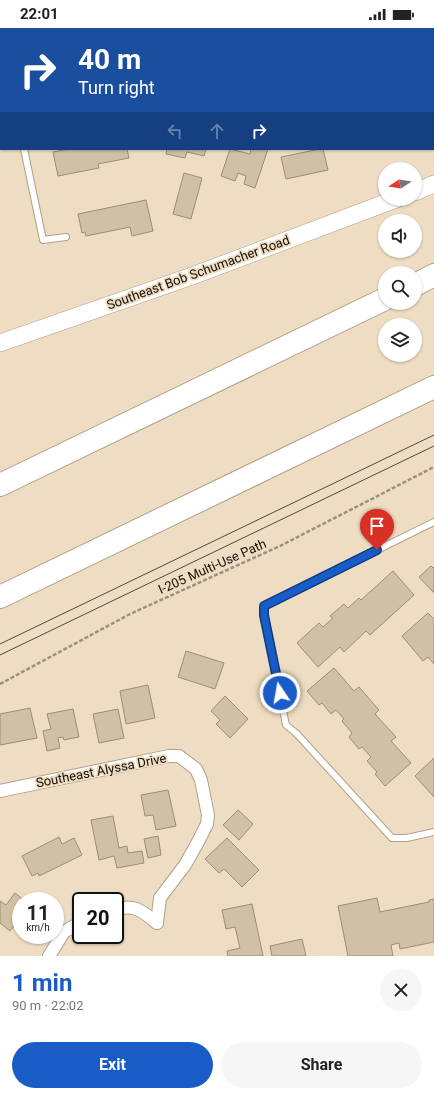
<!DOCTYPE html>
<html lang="en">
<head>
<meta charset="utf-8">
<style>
	body { margin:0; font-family:Roboto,sans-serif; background:#f6f6f6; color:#222; height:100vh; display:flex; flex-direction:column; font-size:15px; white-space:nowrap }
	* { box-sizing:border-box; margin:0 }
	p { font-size:13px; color:#767676 }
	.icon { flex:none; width:22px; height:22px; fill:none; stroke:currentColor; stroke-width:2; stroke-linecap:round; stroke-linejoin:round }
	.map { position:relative; height:928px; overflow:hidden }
	.panel { display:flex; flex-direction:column; background:#fff; flex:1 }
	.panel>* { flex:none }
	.banner { position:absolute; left:0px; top:0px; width:434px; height:122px; box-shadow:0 1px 3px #0004; background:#1a4fa0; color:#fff; overflow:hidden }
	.needle { width:26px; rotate:258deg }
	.buttons { position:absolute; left:378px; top:134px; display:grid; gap:8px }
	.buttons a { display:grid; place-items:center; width:44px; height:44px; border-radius:50%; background:#fff; box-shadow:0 1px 3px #0004; font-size:20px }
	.speed { position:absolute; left:12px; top:864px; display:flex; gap:8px; font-size:20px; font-weight:700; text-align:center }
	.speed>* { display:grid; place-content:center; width:52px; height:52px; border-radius:50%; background:#fff; box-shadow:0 1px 3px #0004; line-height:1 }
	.speed small { font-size:10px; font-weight:400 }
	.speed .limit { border:2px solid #111; border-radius:6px; background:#fff; color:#111 }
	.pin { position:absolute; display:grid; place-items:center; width:34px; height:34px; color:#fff; margin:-41px -17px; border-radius:50% 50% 50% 0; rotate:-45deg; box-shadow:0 0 4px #0007 }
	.pin .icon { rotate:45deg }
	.me { position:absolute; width:44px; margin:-22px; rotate:348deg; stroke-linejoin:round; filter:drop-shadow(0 0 3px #0008) }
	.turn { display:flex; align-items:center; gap:14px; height:84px; padding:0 12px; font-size:18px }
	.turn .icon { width:52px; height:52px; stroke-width:2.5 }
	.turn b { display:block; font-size:28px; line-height:34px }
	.lanes { display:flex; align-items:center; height:38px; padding:0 12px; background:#0003; justify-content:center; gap:20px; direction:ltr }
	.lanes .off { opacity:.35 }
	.round { display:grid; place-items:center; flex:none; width:42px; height:42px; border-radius:21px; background:#f6f6f6 }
	.head { display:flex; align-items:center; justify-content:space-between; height:68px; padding:0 12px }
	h1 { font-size:24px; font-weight:700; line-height:30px; color:#195cc8 }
	.primary-button { display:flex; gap:8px; margin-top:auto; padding:8px 12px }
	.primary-button a { flex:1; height:46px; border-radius:24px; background:#195cc8; color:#fff; font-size:16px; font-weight:700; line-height:46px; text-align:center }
	.primary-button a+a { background:#f6f6f6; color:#222 }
	.status { display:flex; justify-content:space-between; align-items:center; height:28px; padding:0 20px; background:#fff; direction:ltr }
	.status svg { height:11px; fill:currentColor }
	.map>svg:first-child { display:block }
	.building { fill:#d0c0a6; stroke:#9c8d73 }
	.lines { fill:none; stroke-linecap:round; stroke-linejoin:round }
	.lane-casing { stroke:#afa086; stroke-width:8 }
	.street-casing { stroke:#afa086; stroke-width:14 }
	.secondary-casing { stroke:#afa086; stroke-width:18 }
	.highway-casing { stroke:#afa086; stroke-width:24 }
	.path { stroke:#9d907c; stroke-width:2.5; stroke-dasharray:4 2; stroke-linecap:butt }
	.lane { stroke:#fff; stroke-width:6 }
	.street { stroke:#fff; stroke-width:12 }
	.secondary { stroke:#fff; stroke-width:17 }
	.highway { stroke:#fff; stroke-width:22 }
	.tram { stroke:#52483a; stroke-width:1 }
	.route-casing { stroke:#103c82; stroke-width:10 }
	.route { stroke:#195cc8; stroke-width:7 }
	.labels { text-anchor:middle; stroke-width:3.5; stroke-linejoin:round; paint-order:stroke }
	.street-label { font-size:13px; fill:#150f06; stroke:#eeddc2 }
</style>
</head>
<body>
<div class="status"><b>22:01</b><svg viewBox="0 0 49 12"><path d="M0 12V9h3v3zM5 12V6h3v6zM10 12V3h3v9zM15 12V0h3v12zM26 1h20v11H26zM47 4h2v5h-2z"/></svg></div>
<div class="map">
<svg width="434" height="928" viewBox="0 0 434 928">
	<rect width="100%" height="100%" fill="#eeddc2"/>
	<g class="building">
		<polygon points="238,0 273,0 237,1"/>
		<polygon points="69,121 127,121 129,130 98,136 99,140 58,148 53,124"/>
		<polygon points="167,121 206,121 204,128 187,124 185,130 166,126"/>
		<polygon points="230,121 250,126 251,121 268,121 255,160 244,156 246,148 238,145 235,153 221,148"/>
		<polygon points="320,121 323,121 328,142 286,151 281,129"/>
		<polygon points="184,145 202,150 191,191 173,186"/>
		<polygon points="146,172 153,203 132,208 130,199 86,208 85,204 82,205 78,186"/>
		<polygon points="431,538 433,540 434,539 434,565 419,549"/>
		<polygon points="393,543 414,567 370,607 366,603 344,624 340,619 318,639 297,615 319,595 323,599 333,590 330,588 344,576 348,580 359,570 361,572"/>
		<polygon points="428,585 434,591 434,636 428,629 423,633 402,608"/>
		<polygon points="186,623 224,635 215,661 178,649"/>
		<polygon points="334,640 354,663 359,659 379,682 375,686 396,709 391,713 411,735 385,758 375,746 377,744 367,733 371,729 362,719 359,721 349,709 352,705 342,693 344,691 336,682 331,686 322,675 319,677 307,663"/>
		<polygon points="148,657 155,690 126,696 120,663"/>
		<polygon points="225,668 248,691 230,710 216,696 220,692 211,683"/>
		<polygon points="30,680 37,710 0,717 0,686"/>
		<polygon points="73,681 79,709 64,712 63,709 58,710 60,720 47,723 43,703 51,701 47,686"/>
		<polygon points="118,681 124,710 99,715 93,686"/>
		<polygon points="434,730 434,769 415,748"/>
		<polygon points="168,762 176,798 156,802 153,787 145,788 141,767"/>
		<polygon points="238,782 253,796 239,812 223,797"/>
		<polygon points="113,788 119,820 127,818 128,825 142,823 144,835 117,840 114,828 99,832 91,792"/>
		<polygon points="158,808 161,827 148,830 144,811"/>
		<polygon points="59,809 62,816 74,810 82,827 39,848 38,845 32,848 22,828"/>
		<polygon points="227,810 259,842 242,859 224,841 219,845 205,831"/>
		<polygon points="15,865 25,873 21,873 21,889 10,903 0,895 0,873 6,877"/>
		<polygon points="377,870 380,884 429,874 429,872 434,871 434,914 400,921 399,915 391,917 393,928 348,928 338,878"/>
		<polygon points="252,876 263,928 228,928 227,923 240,920 235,899 226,901 222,882"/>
		<polygon points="302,911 306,928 272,928 270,918"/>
	</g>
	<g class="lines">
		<g class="lane-casing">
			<g id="lane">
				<polyline points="24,121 43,212 66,209"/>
				<polyline points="434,494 264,578 263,587 286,697 296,705 392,810 407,810 434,804"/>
			</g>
		</g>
		<g class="street-casing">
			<g id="street">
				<polyline points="112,0 112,1"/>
				<polyline points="0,97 1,96"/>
				<polyline points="0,763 169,728 179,728 196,741 201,752 208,787 207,796 199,812 185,837 160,870 157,895"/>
				<path d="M115 882C135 875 143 884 157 895"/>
				<polyline points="49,928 64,904 81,894"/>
			</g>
		</g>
		<g class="secondary-casing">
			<g id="secondary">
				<polyline points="415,164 434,156"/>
				<polyline points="0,315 192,248 396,171"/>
			</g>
		</g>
		<g class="highway-casing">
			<g id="highway">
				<polyline points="415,257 434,247"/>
				<polyline points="0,457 385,271"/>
				<polyline points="0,569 434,359"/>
			</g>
		</g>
		<polyline class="path" points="0,656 130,586 280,518 434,439"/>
		<use href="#lane" class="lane"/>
		<use href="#street" class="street"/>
		<use href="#secondary" class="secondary"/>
		<use href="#highway" class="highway"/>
		<g class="tram">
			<polyline points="0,616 434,407"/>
			<polyline points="0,627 434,418"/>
		</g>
	</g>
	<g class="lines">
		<g class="route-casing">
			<polyline id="route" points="280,665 264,587 264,578 377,522"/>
		</g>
		<use href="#route" class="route"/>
	</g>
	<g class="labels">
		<g class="street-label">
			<text transform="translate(198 244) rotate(-20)" y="5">Southeast Bob Schumacher Road</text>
			<text transform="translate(212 538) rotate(-24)" y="5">I-205 Multi-Use Path</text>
			<text transform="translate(101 742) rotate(-11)" y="5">Southeast Alyssa Drive</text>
		</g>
	</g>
</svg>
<div class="buttons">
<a><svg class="needle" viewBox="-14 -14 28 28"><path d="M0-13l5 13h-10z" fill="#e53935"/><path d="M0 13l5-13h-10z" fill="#767676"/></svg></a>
<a><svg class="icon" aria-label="sound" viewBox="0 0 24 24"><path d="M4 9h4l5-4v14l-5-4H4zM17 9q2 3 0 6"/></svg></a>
<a><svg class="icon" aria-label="search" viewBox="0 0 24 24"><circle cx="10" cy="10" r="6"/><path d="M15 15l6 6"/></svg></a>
<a><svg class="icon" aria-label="layers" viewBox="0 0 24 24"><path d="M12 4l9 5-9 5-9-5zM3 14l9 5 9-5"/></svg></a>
</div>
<div class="speed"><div>11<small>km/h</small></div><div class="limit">20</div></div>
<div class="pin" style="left:377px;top:522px;background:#d93025"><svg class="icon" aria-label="arrive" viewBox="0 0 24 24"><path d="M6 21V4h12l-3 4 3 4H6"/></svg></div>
<svg class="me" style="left:280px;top:665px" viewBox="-20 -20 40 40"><circle r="17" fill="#195cc8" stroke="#fff" stroke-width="3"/><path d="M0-11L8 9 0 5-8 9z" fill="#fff"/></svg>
<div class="banner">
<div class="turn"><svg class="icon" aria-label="right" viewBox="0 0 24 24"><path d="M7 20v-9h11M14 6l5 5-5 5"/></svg><div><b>40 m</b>Turn right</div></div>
<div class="lanes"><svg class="icon off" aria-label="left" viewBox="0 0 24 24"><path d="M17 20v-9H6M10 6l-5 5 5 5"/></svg><svg class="icon off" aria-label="ahead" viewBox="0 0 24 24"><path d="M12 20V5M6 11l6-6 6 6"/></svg><svg class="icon" aria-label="right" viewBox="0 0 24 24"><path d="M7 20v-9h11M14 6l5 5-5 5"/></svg></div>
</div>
</div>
<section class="panel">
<div class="head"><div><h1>1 min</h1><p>90 m · 22:02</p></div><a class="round"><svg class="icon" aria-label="close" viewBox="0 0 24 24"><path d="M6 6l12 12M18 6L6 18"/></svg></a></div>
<div class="primary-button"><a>Exit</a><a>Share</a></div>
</section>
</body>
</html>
